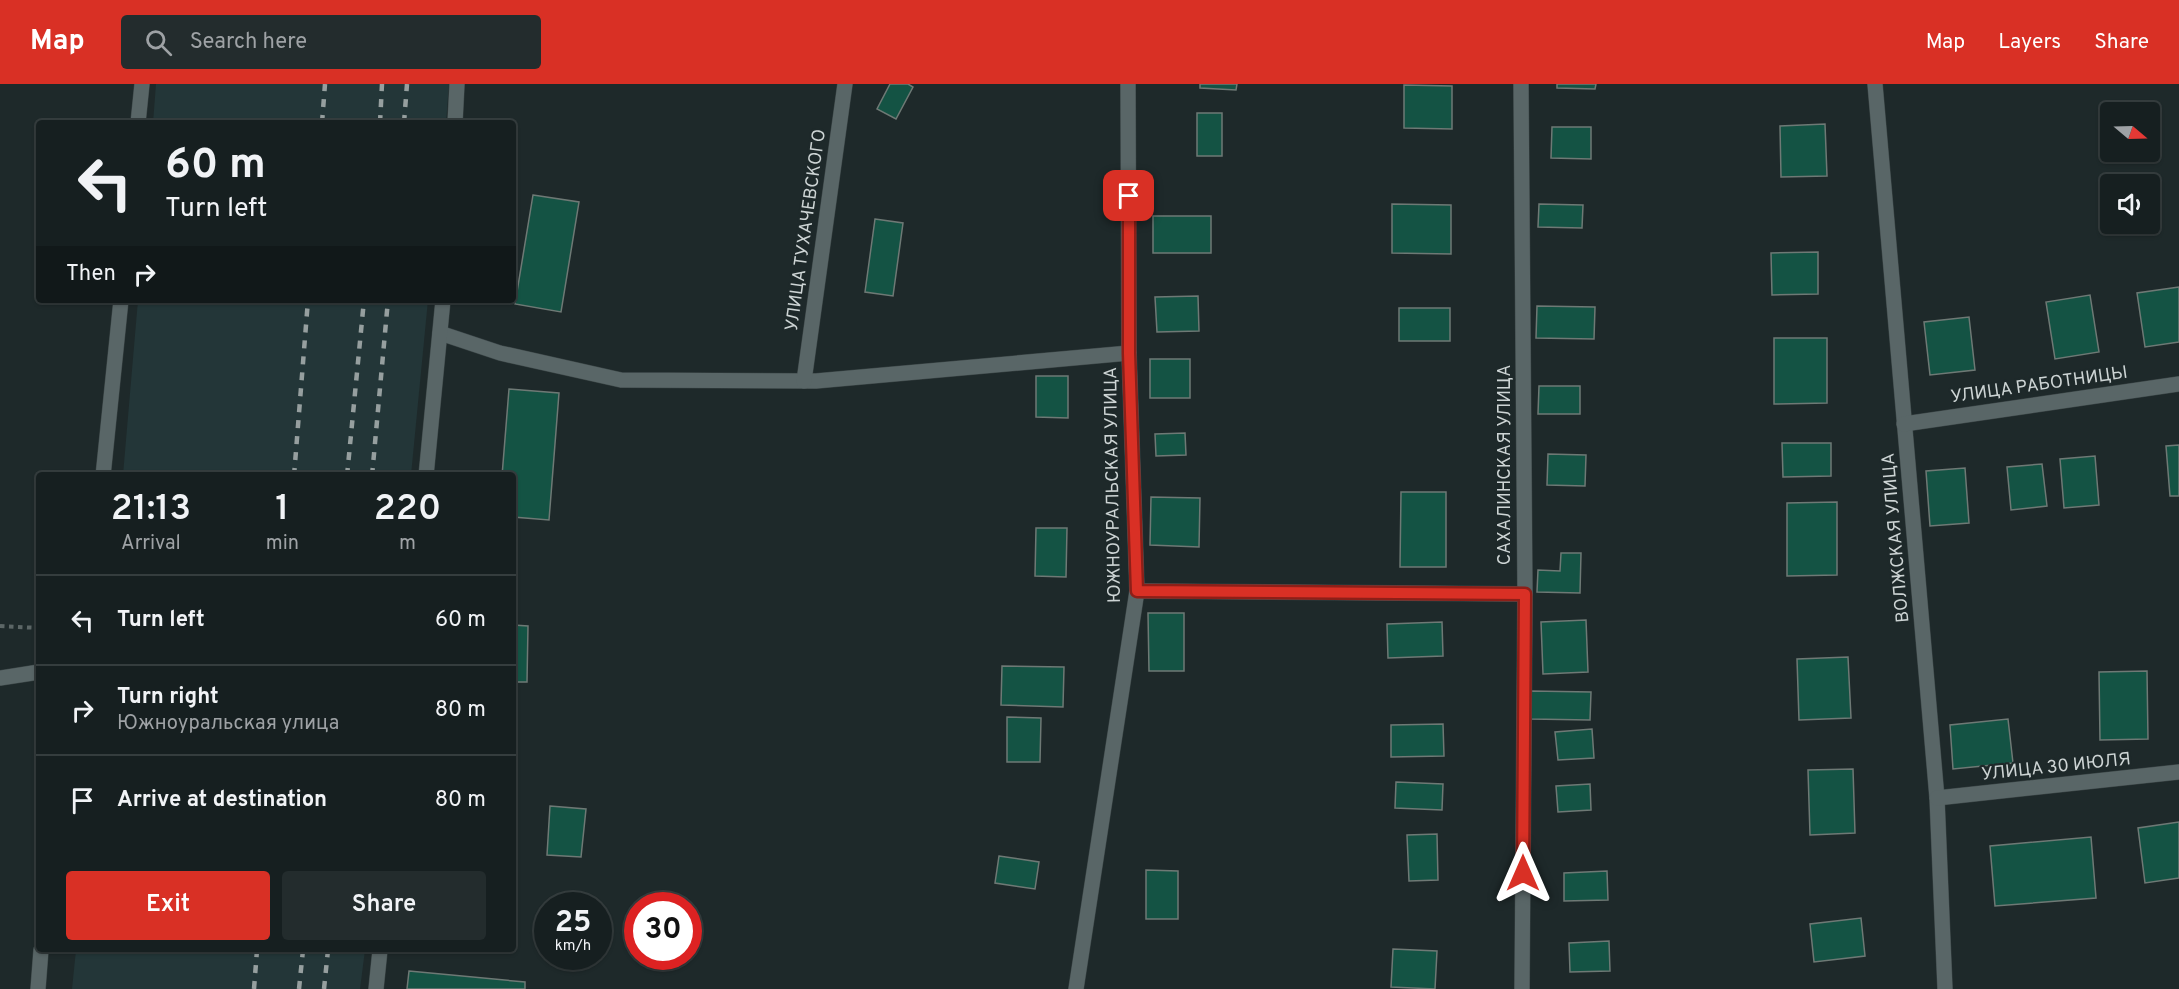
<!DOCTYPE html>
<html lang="en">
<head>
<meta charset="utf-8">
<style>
	body { margin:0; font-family:Overpass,sans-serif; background:#232c2d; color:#f1f3f6; height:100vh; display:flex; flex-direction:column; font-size:22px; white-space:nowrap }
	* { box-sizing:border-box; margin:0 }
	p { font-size:20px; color:#9ea2a5 }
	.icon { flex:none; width:33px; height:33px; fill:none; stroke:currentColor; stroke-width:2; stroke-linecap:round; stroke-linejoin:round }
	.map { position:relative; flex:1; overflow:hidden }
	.details { position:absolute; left:36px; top:388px; width:480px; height:480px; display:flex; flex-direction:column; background:#161f20; border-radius:6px; box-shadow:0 2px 4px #0004,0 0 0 2px #353d3e }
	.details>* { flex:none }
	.top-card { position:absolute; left:36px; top:36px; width:480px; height:183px; border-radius:6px; box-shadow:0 2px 4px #0004,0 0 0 2px #353d3e; background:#161f20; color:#f1f3f6; overflow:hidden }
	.needle { width:39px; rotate:109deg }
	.buttons { position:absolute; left:2100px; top:18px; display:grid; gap:12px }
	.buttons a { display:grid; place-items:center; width:60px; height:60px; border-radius:6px; background:#161f20; box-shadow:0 2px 4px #0004,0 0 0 2px #353d3e; font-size:30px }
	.speed { position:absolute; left:534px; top:808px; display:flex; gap:12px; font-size:30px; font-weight:700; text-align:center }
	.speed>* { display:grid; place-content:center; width:78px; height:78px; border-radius:50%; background:#161f20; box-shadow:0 2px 4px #0004,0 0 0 2px #353d3e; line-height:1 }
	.speed small { font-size:15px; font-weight:400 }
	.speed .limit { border:9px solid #d22; background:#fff; color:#111 }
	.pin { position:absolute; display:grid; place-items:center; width:51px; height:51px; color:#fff; margin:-26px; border-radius:12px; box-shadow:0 3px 9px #0006 }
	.me { position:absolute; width:66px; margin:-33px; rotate:0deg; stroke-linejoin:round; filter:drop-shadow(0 0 4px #0008) }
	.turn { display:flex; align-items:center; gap:21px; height:126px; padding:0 30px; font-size:27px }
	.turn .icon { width:78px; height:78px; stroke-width:2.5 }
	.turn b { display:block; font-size:42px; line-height:51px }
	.then { display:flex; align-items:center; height:57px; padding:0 30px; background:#0003; gap:12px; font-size:22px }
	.eta { display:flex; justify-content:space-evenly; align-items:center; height:102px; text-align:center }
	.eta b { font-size:36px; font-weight:600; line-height:42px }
	.cta { display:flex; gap:12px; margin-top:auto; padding:12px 30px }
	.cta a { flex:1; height:69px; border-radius:6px; background:#d93025; color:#fff; font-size:24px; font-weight:600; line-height:69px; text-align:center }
	.cta a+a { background:#232c2d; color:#f1f3f6 }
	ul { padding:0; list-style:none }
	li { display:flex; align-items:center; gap:18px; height:90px; padding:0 30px; border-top:2px solid #353d3e }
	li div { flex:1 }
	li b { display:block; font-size:22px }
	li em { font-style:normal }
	header { display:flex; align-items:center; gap:36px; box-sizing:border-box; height:84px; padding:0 30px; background:#d93025; color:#fff }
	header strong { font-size:28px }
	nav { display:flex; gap:33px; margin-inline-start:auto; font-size:21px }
	.search { width:420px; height:54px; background:#232c2d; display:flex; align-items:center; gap:15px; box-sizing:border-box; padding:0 21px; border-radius:6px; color:#9ea2a5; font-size:22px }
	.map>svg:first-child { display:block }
	.built { fill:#233638 }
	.building { fill:#145344; stroke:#6e7975; stroke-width:1.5 }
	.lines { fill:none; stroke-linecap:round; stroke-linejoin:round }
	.minor-casing { stroke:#3a4445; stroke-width:16 }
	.path { stroke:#5c6666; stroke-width:4; stroke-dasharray:4.5 4.5; stroke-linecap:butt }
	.minor { stroke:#596667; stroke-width:15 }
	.rail { stroke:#969f9f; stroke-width:4.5; stroke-dasharray:8 8; stroke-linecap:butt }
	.route-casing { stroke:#8d1f18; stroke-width:15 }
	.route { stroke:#d93025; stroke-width:10 }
	.labels { text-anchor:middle; stroke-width:4.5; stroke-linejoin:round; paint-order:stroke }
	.street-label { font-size:18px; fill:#cdd4d4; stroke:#1e292a }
</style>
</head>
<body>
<header>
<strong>Map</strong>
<div class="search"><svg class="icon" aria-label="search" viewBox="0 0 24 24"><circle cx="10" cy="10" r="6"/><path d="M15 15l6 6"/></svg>Search here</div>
<nav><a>Map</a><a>Layers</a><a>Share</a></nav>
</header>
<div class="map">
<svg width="2179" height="905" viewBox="0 0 2179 905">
	<rect width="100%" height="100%" fill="#1e292a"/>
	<g class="built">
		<polygon points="156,0 449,0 446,39 153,39"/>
		<polygon points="138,216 428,216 411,391 123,391"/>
		<polygon points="76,866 365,866 360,905 72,905"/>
	</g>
	<g class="building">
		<polygon points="890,0 908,0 913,3 896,35 877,25"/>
		<polygon points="1200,0 1237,0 1236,6 1200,4"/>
		<polygon points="1557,0 1596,0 1595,5 1557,4"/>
		<polygon points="1404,1 1452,2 1452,45 1404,44"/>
		<rect x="1197" y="29" width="25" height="43"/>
		<polygon points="1825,40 1827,92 1781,93 1780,42"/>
		<polygon points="1552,43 1591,43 1591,75 1551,74"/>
		<polygon points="533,111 579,118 561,228 515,220"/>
		<polygon points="1392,120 1451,121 1451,170 1392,169"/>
		<polygon points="1539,120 1583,121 1582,144 1538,143"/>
		<rect x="1153" y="132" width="58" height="37"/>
		<polygon points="875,135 903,139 893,212 865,208"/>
		<polygon points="1818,168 1818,210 1772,211 1771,169"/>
		<polygon points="2179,203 2179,258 2145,263 2137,209"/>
		<polygon points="2090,211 2099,268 2055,275 2046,218"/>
		<polygon points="1198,212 1199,247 1157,248 1155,213"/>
		<polygon points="1537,222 1595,223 1594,255 1536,254"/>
		<rect x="1399" y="224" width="51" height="33"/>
		<polygon points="1969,233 1975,286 1930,291 1924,238"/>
		<polygon points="1774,254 1827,254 1827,319 1774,320"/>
		<rect x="1150" y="275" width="40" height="39"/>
		<polygon points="1036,292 1068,292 1068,334 1036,333"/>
		<polygon points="1539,302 1580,302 1580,330 1538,330"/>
		<polygon points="509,305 559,309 549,436 513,433 513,392 502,392"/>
		<polygon points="1185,349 1186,371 1156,372 1155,350"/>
		<polygon points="1782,359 1831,359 1831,392 1783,393"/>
		<polygon points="2179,361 2179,412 2170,412 2166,362"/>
		<polygon points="1548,370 1586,371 1585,402 1547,401"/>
		<polygon points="2095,372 2099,421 2064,424 2060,375"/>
		<polygon points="2042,380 2047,422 2011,426 2007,383"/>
		<polygon points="1965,384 1969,439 1930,442 1926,387"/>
		<polygon points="1401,408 1446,408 1446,483 1400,483"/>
		<polygon points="1151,413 1200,414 1199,463 1150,461"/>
		<polygon points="1837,418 1837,491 1787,492 1787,419"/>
		<polygon points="1036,444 1067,444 1066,493 1035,492"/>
		<polygon points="1561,469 1581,469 1580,509 1537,508 1538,486 1560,487"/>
		<polygon points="1148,529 1184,529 1184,587 1149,587"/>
		<polygon points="1586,536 1588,588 1543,590 1541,538"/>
		<polygon points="1442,538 1443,572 1388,574 1387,540"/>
		<polygon points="513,541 528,542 527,598 513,598"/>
		<polygon points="1848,573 1851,634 1799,636 1797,575"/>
		<polygon points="1002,582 1064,583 1063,623 1001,621"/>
		<polygon points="2147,587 2148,655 2100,656 2099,588"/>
		<polygon points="1531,607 1591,608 1590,636 1531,635"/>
		<polygon points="1007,633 1041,634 1040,678 1007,678"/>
		<polygon points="2008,635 2013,679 1953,685 1950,641"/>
		<polygon points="1443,640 1444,672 1391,673 1391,641"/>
		<polygon points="1592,645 1594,674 1558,676 1555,648"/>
		<polygon points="1853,685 1855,749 1810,751 1808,686"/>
		<polygon points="1396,698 1443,700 1442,726 1395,724"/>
		<polygon points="1590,700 1591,726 1558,728 1556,702"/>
		<polygon points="550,722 586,725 581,773 547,771"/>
		<polygon points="2179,738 2179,794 2145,799 2138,744"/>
		<polygon points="1437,750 1438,796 1409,797 1407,751"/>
		<polygon points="2091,753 2096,814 1995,822 1990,762"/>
		<polygon points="999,772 1039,778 1035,805 995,799"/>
		<polygon points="1146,786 1178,787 1178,835 1146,835"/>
		<polygon points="1607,787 1608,816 1564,817 1564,789"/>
		<polygon points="1861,834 1865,872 1814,878 1810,840"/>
		<polygon points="1609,857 1610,887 1570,888 1569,859"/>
		<polygon points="1393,865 1437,867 1435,905 1391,903"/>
		<polygon points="409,887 525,898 525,905 407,905"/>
	</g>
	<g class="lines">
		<g class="minor-casing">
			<g id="minor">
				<polyline points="1521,0 1525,510 1522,905"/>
				<polyline points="1875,0 1937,714 1945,905"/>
				<polyline points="138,39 142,0"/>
				<polyline points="455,39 457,0"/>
				<polyline points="440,249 500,269 621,296 816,297 1129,269"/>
				<polyline points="804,297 845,0"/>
				<polyline points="1904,340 2179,300"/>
				<polyline points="103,392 121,216"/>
				<polyline points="426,392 443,216"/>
				<polyline points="1137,507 1525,510"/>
				<polyline points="0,594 39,588"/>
				<polyline points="1937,714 2179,688"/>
				<polyline points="38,905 41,866"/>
				<polyline points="376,905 380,866"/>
				<polyline points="1076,905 1137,507 1129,269 1128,0"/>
			</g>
		</g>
		<polyline class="path" points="0,542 39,544"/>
		<use href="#minor" class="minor"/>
		<g class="rail">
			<polyline points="322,39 325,0"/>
			<polyline points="380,39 382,0"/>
			<polyline points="404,39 407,0"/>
			<polyline points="294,392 308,216"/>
			<polyline points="347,392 364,216"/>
			<polyline points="372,392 388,216"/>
			<polyline points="254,905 257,866"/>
			<polyline points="299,905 303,866"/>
			<polyline points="324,905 328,866"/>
		</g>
	</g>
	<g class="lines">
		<g class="route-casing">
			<polyline id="route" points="1129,112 1129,269 1137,507 1525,510 1523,789"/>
		</g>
		<use href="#route" class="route"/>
	</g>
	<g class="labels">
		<g class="street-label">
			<text transform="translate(805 146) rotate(-82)" y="6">УЛИЦА ТУХАЧЕВСКОГО</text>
			<text transform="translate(2039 300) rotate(-8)" y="6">УЛИЦА РАБОТНИЦЫ</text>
			<text transform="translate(1504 381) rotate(-90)" y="6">САХАЛИНСКАЯ УЛИЦА</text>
			<text transform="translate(1112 401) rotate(-91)" y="6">ЮЖНОУРАЛЬСКАЯ УЛИЦА</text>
			<text transform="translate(1895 454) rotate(-95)" y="6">ВОЛЖСКАЯ УЛИЦА</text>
			<text transform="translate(2056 682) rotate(-6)" y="6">УЛИЦА 30 ИЮЛЯ</text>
		</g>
	</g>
</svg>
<div class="buttons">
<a><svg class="needle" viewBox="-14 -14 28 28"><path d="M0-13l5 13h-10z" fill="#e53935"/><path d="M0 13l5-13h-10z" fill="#9ea2a5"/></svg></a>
<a><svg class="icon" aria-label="sound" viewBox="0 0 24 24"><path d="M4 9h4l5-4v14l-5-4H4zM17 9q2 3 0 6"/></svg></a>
</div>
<div class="speed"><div>25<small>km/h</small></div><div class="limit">30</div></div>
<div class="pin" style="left:1129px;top:112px;background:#d93025"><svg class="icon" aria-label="arrive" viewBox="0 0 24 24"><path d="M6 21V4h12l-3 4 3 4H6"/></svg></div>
<svg class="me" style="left:1523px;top:789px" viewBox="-20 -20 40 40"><path d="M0-17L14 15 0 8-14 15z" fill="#d93025" stroke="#fff" stroke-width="4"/></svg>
<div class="top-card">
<div class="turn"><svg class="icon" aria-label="left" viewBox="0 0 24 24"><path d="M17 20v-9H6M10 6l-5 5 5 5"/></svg><div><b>60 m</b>Turn left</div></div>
<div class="then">Then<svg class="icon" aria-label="right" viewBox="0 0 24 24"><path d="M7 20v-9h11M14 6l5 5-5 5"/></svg></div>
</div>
<section class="details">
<div class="eta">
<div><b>21:13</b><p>Arrival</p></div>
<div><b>1</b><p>min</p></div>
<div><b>220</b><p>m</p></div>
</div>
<ul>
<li><svg class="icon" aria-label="left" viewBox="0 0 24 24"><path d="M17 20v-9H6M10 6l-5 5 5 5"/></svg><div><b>Turn left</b></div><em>60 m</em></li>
<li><svg class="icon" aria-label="right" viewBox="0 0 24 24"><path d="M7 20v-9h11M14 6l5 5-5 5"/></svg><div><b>Turn right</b><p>Южноуральская улица</p></div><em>80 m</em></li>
<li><svg class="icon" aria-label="arrive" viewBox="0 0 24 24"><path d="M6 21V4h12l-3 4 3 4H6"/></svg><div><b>Arrive at destination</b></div><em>80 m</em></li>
</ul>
<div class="cta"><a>Exit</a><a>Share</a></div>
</section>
</div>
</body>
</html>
